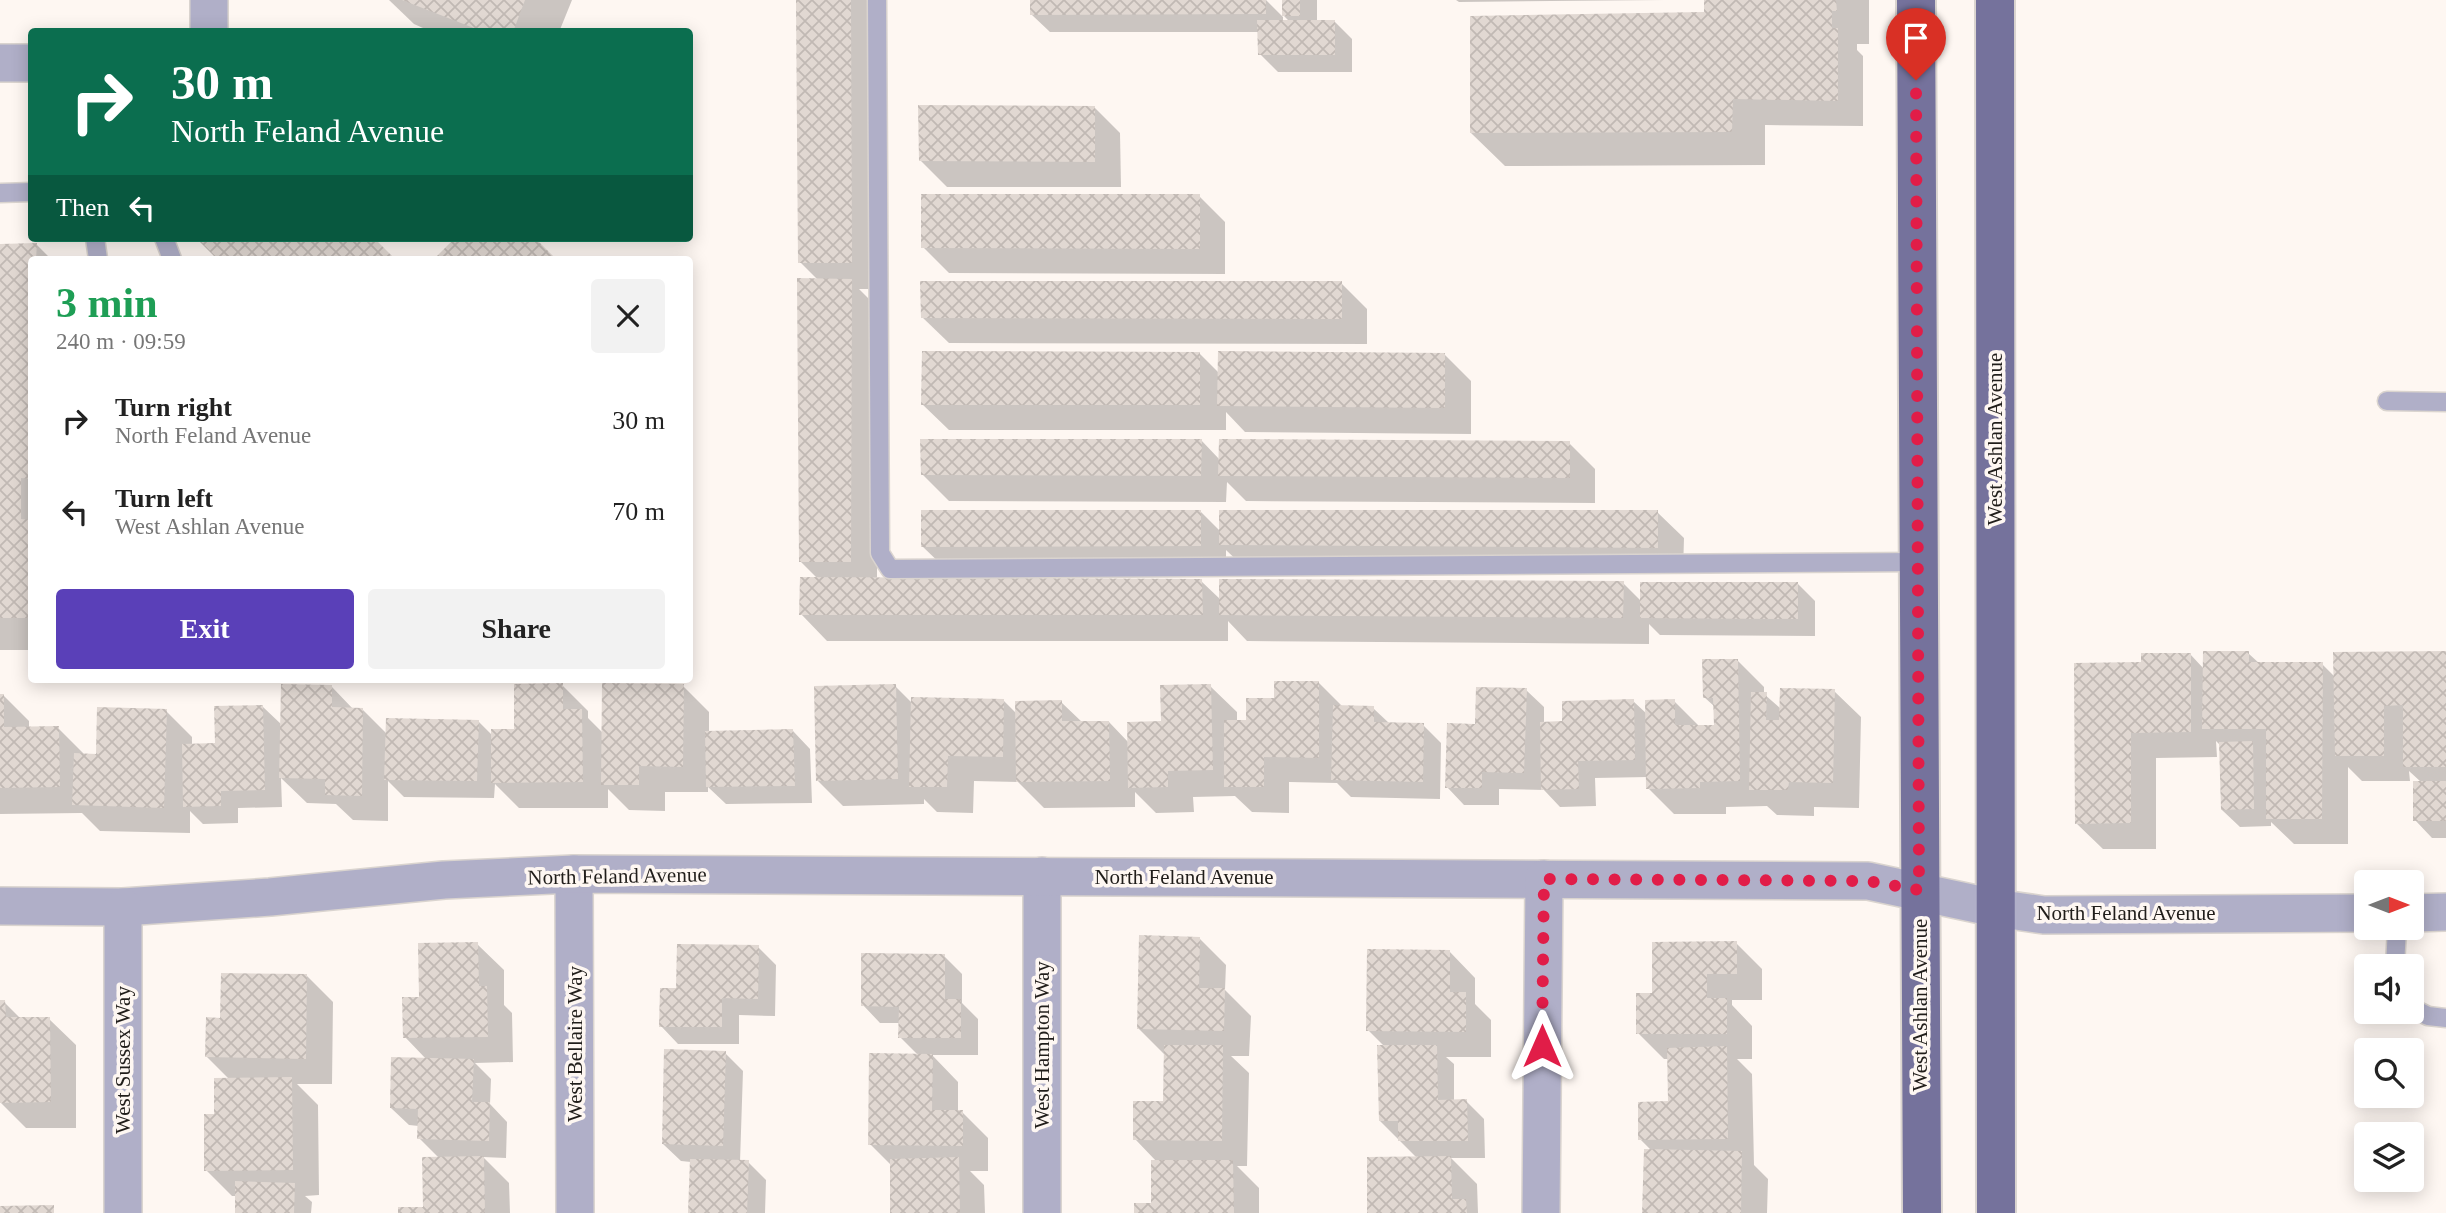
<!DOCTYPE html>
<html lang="en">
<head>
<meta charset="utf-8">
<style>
	body { margin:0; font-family:"Times New Roman",serif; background:#f2f2f2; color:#222; height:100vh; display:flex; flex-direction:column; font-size:26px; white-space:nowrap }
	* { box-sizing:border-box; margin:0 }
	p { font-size:23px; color:#767676 }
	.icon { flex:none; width:38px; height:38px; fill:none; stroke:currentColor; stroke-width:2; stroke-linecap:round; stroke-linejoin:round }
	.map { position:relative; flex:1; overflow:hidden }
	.side { position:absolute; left:28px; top:256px; width:665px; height:427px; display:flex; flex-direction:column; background:#fff; border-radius:7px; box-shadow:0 4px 18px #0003 }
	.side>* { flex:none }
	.guide { position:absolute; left:28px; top:28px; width:665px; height:214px; border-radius:7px; box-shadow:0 4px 18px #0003; background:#0b6e4f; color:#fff; overflow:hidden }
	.needle { width:46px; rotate:90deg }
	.controls { position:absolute; left:2354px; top:870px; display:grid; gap:14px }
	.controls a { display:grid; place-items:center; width:70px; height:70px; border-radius:7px; background:#fff; box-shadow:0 4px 18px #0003; font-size:35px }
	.pin { position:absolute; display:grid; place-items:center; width:60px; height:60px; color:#fff; margin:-72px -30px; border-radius:50% 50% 50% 0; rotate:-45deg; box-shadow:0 0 7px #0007 }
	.pin .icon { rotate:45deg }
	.me { position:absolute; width:77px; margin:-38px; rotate:0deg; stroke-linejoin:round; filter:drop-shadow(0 0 5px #0008) }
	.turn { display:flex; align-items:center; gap:24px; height:147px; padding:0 28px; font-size:32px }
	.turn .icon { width:91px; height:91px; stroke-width:2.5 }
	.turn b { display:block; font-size:49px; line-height:60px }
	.then { display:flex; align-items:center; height:66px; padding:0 28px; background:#0003; gap:14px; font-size:26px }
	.round { display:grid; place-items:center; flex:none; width:74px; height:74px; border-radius:7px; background:#f2f2f2 }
	.summary { display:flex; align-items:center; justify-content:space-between; height:119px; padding:0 28px }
	h1 { font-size:42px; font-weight:700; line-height:52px; color:#1e9e55 }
	.cta { display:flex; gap:14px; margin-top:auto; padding:14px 28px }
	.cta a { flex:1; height:80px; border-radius:7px; background:#5a40b8; color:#fff; font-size:28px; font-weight:700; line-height:80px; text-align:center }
	.cta a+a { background:#f2f2f2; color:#222 }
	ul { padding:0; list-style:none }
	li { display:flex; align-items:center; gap:21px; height:91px; padding:0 28px }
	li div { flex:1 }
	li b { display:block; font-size:26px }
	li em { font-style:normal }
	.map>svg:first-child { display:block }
	.shadow { fill:#0003 }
	.building { fill:url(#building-cross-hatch) }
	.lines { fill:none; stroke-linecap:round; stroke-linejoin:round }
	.service-casing { stroke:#dad4cf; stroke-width:21 }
	.minor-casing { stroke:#dad4cf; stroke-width:40 }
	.primary-casing { stroke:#dad4cf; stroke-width:42 }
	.service { stroke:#b0afc8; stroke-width:18 }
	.minor { stroke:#b0afc8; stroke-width:37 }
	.primary { stroke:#75729c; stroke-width:38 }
	.route { stroke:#e11d48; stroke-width:12; stroke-dasharray:0 21.6 }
	.labels { text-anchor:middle; stroke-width:7; stroke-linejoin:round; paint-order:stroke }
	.street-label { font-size:21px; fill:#201d1a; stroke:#fef7f2 }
</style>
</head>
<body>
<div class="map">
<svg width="2446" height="1213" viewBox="0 0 2446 1213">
	<defs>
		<pattern id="building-cross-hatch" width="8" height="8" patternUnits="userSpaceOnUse" patternTransform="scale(1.75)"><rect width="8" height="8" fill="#e1d8d2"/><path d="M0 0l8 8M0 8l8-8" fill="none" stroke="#c1b9b4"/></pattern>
	</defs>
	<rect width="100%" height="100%" fill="#fef7f2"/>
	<g class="shadow">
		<polygon points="389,0 572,0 559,32 432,32 414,24"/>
		<polygon points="798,0 867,0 876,9 877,289 859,289 877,307 877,579 1201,581 1221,600 1623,583 1642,602 1798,584 1815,601 1815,636 1660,635 1649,624 1649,644 1247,641 1228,621 1228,641 827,641 801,614 818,579 801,562 818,280 800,262"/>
		<polygon points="1266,0 1283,17 1283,22 1290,22 1284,16 1283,0 1317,0 1317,22 1335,22 1352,39 1352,72 1278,72 1260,54 1259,32 1050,32 1032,15"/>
		<polygon points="1456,0 1665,0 1459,2"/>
		<polygon points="1706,0 1869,0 1869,44 1857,44 1857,50 1863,56 1863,126 1765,125 1765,165 1505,166 1471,133 1706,14"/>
		<polygon points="1094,107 1120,133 1121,187 947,187 921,161"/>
		<polygon points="1199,196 1225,222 1225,274 949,273 923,247"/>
		<polygon points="0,245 37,245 51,259 32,259 32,650 0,650"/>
		<polygon points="1341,283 1367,309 1367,344 949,343 922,317"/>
		<polygon points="1200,354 1220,374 1445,355 1471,381 1471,434 1245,432 1226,412 1226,430 949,430 922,404"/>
		<polygon points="1201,440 1220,460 1569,443 1595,469 1595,503 1246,501 1227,482 1226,502 949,501 923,475"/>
		<polygon points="1200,511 1221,532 1657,512 1684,538 1683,573 1247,570 1226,550 1226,571 949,572 922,546"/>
		<polygon points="2446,652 2446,838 2432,838 2415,820 2421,782 2409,771 2410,781 2362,781 2348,767 2348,844 2294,844 2271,822 2271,826 2240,827 2222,810 2220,745 2216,741 2217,757 2156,758 2156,849 2103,849 2076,823 2143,664 2190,654 2204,669 2248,653 2260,664 2322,664 2335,677"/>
		<polygon points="1738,661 1764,687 1764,694 1781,709 1834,691 1861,717 1859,808 1814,807 1814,816 1777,815 1767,806 1726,807 1726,814 1674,814 1648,788 1648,777 1595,778 1596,806 1560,807 1544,790 1499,789 1499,805 1464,805 1447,787 1477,726 1526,690 1544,707 1544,723 1564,723 1633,701 1647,714 1674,701 1700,727 1715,727 1715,707 1704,697"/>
		<polygon points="1319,683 1343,707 1373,708 1390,724 1423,725 1441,743 1440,799 1351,797 1337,783 1289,782 1289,813 1252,812 1235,796 1193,797 1194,812 1156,813 1135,792 1135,807 1044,808 1018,782 974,781 973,813 937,812 924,799 924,804 843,806 817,780 895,686 913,704 1003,700 1017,714 1061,702 1083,723 1109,722 1129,743 1163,723 1210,686 1237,712 1237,721 1248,721 1275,700"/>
		<polygon points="562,685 588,711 588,718 603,733 683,686 709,712 709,733 793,731 810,749 812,803 726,804 708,787 708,792 665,792 665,811 629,810 608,789 608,808 519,808 495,784 494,798 404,797 388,781 388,821 353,820 336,804 307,803 281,778 282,807 238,808 238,823 203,824 190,811 190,833 100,831 82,813 0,814 0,695 3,695 29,721 29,728 58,728 84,754 98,756 166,711 192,737 192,745 217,744 263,707 282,725 332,687 354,710 363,710 387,734 478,721 493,736 516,731"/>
		<polygon points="1200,939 1226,965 1225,990 1251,1016 1249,1056 1231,1056 1249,1073 1247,1166 1237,1166 1259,1188 1259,1213 1136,1213 1153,1204 1157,1162 1135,1139 1165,1103 1164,1054 1138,1028"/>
		<polygon points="1736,943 1762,969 1762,1000 1732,1000 1732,1005 1752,1026 1752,1059 1737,1059 1752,1074 1754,1165 1768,1179 1767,1213 1644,1213 1652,1151 1640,1139 1670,1103 1669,1059 1664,1059 1638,1033 1654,994"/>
		<polygon points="477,944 504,970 504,1005 512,1013 513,1062 475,1063 491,1079 490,1104 507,1122 506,1158 483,1157 509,1183 510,1213 400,1213 425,1209 439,1158 419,1138 419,1126 409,1125 391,1108 427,1060 405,1037 421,999"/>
		<polygon points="758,947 776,965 775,1016 739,1015 739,1044 678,1044 661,1026 678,990"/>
		<polygon points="1449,951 1475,978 1475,1004 1491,1020 1491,1057 1446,1057 1454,1064 1454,1101 1466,1101 1484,1119 1485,1158 1451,1158 1477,1184 1478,1213 1369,1213 1417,1158 1380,1121 1385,1047 1368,1030"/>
		<polygon points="944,956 962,974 962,1003 978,1019 978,1055 932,1055 958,1082 958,1112 962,1112 988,1138 988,1171 970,1171 984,1185 985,1213 892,1213 891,1165 870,1144 918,1055 900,1037 900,1023 880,1023 863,1005"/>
		<polygon points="307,976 333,1002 332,1084 297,1084 318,1105 319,1195 305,1196 312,1202 311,1213 236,1213 237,1196 232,1196 206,1170 216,1115 229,1079 207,1057 222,1020"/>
		<polygon points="0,1002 4,1002 21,1019 49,1019 76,1045 76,1128 26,1128 0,1102"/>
		<polygon points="725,1053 743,1071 740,1162 748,1162 766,1180 765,1213 689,1213 691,1162 681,1161 663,1144"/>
	</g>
	<g class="building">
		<polygon points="402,0 525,0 513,32 484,32"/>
		<polygon points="796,0 851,0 852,263 798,263"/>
		<polygon points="1030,0 1266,0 1266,14 1030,15"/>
		<rect x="1282" y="0" width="18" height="16"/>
		<polygon points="1704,0 1836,0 1837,11 1832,11 1832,28 1838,28 1838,101 1733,99 1732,132 1470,133 1470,16 1704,12"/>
		<polygon points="1257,20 1335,20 1335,55 1258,55"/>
		<polygon points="918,105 1095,106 1095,162 919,161"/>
		<polygon points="921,194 1200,194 1200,249 921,248"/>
		<polygon points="196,238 374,238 395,259 217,259"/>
		<polygon points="455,238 535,238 556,259 434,259"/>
		<polygon points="37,243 36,259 32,259 32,479 21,478 21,519 32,520 32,618 0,618 0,244"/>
		<polygon points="797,278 852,279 851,562 799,562"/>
		<polygon points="920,281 1342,281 1342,319 921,318"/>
		<polygon points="922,351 1200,352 1200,405 921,405"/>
		<polygon points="1218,351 1445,353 1445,408 1217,406"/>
		<polygon points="920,439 1202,439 1201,476 921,475"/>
		<polygon points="1219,439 1570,441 1570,478 1218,476"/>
		<polygon points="921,510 1201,510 1201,546 921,547"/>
		<polygon points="1219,510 1658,510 1658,548 1219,545"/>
		<polygon points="800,577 1202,579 1203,615 799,615"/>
		<polygon points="1219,579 1624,581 1623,618 1219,615"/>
		<polygon points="1640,582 1798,582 1798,619 1640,618"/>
		<polygon points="2203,651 2249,651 2249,662 2323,662 2322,819 2266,819 2266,729 2202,729"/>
		<polygon points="2446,651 2446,767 2403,767 2403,705 2384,706 2384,756 2335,756 2333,652"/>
		<polygon points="2141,653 2191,653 2191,732 2131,733 2131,823 2075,824 2074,663 2141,662"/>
		<polygon points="1702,659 1738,659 1740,781 1700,782 1700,788 1646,789 1645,700 1675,699 1675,725 1714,725 1713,698 1703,698"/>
		<polygon points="1274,681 1319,681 1319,758 1264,757 1264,787 1224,787 1224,720 1246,720 1246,698 1274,698"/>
		<polygon points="563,683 563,709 582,709 583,782 491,783 491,729 514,729 514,684"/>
		<polygon points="602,683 684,684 683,767 639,766 639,785 601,785"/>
		<polygon points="281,684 332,685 332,707 363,708 362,796 325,795 325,779 279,778"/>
		<polygon points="896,684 898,779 816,781 814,686"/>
		<polygon points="1211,684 1213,770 1168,771 1168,787 1128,788 1127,722 1161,721 1160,685"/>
		<polygon points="1476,687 1527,688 1524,773 1482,772 1482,788 1445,788 1447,723 1475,724"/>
		<polygon points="1780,688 1835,689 1833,783 1789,782 1788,790 1749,790 1751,692 1767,692 1766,720 1779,720"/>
		<polygon points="0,694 4,694 4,727 59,726 60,787 0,788"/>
		<polygon points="911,697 1004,699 1003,757 948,756 947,787 909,787"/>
		<polygon points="1634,699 1635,760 1578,761 1579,789 1541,790 1540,722 1562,721 1562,701"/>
		<polygon points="1062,700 1062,721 1109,721 1110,781 1016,782 1015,701"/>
		<polygon points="263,705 265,790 221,791 221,806 183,807 182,744 215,743 214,706"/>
		<polygon points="1333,705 1374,706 1374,722 1424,723 1423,782 1331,780"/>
		<polygon points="97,707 167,709 164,808 72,805 74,753 96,754"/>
		<polygon points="386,718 479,720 477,781 384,780"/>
		<polygon points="793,729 795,786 706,787 705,731"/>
		<polygon points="2253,741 2254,809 2221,810 2219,742"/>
		<rect x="2413" y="781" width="33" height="40"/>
		<polygon points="1139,935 1200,937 1199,988 1225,988 1224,1031 1137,1029"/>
		<polygon points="1737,941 1737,974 1707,974 1707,998 1727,998 1727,1034 1636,1034 1636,993 1652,993 1652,942"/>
		<polygon points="478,942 479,986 487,986 488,1037 403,1038 402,997 419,997 418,943"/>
		<polygon points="677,944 759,945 758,999 722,998 722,1027 659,1027 660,988 676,988"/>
		<polygon points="1367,949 1450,950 1450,992 1466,992 1466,1032 1366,1031"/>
		<polygon points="861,953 945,954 945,999 961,999 961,1038 898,1038 899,1007 861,1006"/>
		<polygon points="221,973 307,974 306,1059 205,1057 206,1017 220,1018"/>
		<polygon points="0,1000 5,1000 6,1017 50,1017 51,1102 0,1103"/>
		<polygon points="1164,1045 1223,1045 1222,1141 1133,1140 1133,1101 1163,1101"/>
		<polygon points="1377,1045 1437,1045 1438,1100 1467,1099 1468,1141 1398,1141 1398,1121 1379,1121"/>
		<polygon points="1727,1046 1728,1139 1638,1140 1638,1102 1668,1101 1667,1048"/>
		<polygon points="664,1049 726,1051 723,1146 662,1144"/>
		<polygon points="869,1053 933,1054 932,1110 963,1110 963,1146 868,1145"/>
		<polygon points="391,1057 474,1059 472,1102 490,1102 489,1141 417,1139 418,1109 390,1108"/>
		<polygon points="292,1077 293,1170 204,1171 204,1114 214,1114 214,1078"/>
		<polygon points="1644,1149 1742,1151 1741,1213 1642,1213"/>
		<polygon points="484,1156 485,1213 398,1213 398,1207 423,1207 422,1157"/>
		<polygon points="1451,1156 1452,1199 1466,1199 1467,1213 1367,1213 1367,1157"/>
		<polygon points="959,1157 960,1213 890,1213 890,1159"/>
		<polygon points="690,1159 749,1160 747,1213 688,1213"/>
		<polygon points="1151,1160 1233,1160 1234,1213 1134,1213 1134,1203 1151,1203"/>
		<polygon points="235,1181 295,1183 294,1213 235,1213"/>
		<polygon points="54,1205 54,1213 0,1213 0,1206"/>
	</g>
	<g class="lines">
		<g class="service-casing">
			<g id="service">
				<polyline points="877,0 880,553 890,569 1918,562"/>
				<polyline points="0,193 32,192"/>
				<polyline points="95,238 98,259"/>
				<polyline points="164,238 172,259"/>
				<polyline points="2387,401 2446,402"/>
				<polyline points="2395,966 2397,928"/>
				<polyline points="2412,1008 2428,1016 2446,1018"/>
			</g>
		</g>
		<g class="minor-casing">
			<g id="minor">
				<polyline points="209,0 209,32"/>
				<polyline points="0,63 32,63"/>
				<polyline points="574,874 575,1213"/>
				<polyline points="1042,876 1042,1213"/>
				<polyline points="0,906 123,907 270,897 444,880 574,874 1868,881 1995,908 2044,915 2366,913"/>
				<polyline points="123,907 123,1213"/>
				<polyline points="2412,913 2446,912"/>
				<polyline points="1541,1213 1544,879"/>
			</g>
		</g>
		<g class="primary-casing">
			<g id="primary">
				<polyline points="1916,0 1922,1213"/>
				<polyline points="1995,0 1996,1213"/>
			</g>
		</g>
		<use href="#service" class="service"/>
		<use href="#minor" class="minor"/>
		<use href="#primary" class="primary"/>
	</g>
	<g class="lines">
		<polyline class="route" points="1542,1046 1544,879 1868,881 1919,890 1916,80"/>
	</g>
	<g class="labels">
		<g class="street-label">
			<text transform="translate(1995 439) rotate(-90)" y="7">West Ashlan Avenue</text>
			<text transform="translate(617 876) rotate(-1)" y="7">North Feland Avenue</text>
			<text x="1184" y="884">North Feland Avenue</text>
			<text x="2126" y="920">North Feland Avenue</text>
			<text transform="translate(1920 1005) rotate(-90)" y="7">West Ashlan Avenue</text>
			<text transform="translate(575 1044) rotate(-90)" y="7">West Bellaire Way</text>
			<text transform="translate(1042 1045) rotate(-90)" y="7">West Hampton Way</text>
			<text transform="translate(123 1060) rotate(-90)" y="7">West Sussex Way</text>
		</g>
	</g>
</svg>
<div class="controls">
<a><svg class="needle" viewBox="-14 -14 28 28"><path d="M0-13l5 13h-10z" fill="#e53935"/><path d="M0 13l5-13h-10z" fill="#767676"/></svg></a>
<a><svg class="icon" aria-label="sound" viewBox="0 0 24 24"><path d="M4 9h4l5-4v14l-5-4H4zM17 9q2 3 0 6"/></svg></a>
<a><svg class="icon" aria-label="search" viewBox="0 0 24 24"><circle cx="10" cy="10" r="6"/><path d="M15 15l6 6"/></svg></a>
<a><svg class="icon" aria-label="layers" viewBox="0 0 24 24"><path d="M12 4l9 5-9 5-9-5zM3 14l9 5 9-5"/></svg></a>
</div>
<div class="pin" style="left:1916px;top:80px;background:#d93025"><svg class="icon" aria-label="arrive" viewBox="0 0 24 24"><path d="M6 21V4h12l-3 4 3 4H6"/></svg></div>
<svg class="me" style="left:1542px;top:1046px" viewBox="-20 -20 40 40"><path d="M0-17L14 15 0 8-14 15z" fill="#e11d48" stroke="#fff" stroke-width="4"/></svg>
<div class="guide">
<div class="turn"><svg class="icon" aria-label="right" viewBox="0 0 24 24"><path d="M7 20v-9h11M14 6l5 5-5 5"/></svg><div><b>30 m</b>North Feland Avenue</div></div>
<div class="then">Then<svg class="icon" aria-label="left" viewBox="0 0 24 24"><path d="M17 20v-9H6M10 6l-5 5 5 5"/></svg></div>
</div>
<section class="side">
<div class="summary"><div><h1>3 min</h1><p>240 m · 09:59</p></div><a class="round"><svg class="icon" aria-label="close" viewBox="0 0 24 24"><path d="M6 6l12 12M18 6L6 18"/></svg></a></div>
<ul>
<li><svg class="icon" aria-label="right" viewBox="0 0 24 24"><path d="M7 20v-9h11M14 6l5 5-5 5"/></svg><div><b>Turn right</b><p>North Feland Avenue</p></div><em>30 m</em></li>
<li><svg class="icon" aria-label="left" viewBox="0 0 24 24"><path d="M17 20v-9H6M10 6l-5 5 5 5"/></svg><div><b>Turn left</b><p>West Ashlan Avenue</p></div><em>70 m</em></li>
</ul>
<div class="cta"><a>Exit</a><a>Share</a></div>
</section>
</div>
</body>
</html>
